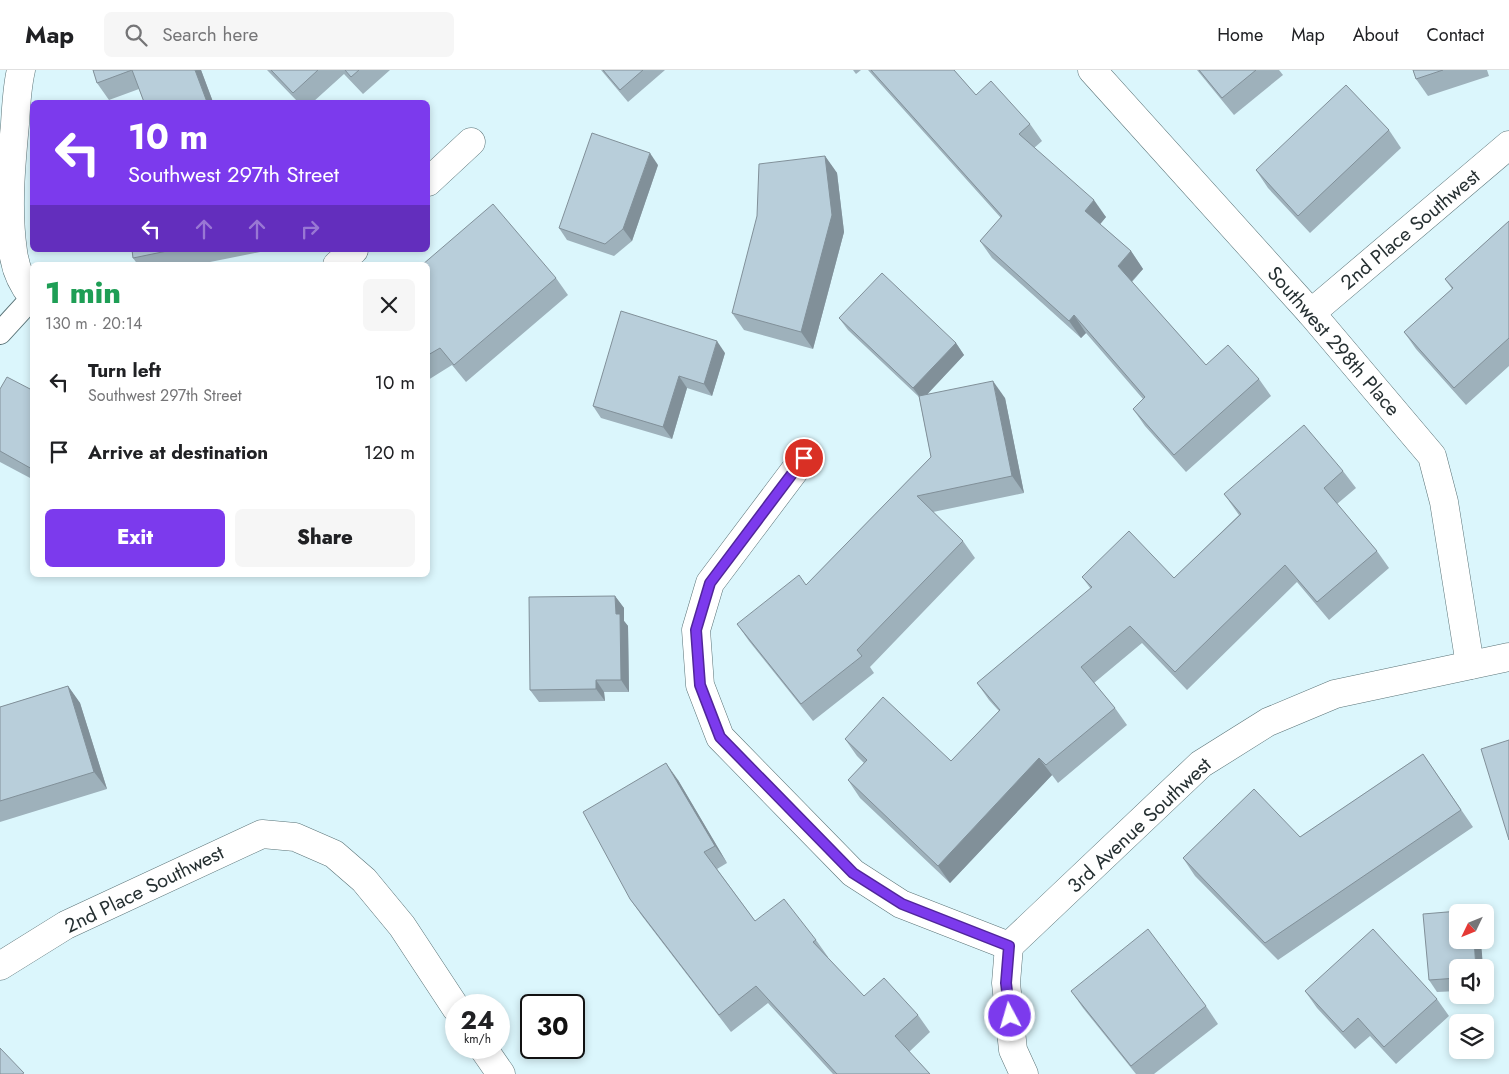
<!DOCTYPE html>
<html lang="en">
<head>
<meta charset="utf-8">
<style>
	body { margin:0; font-family:Jost,sans-serif; background:#f6f6f6; color:#202124; height:100vh; display:flex; flex-direction:column; font-size:19px; white-space:nowrap }
	* { box-sizing:border-box; margin:0 }
	p { font-size:16px; color:#757577 }
	.icon { flex:none; width:28px; height:28px; fill:none; stroke:currentColor; stroke-width:2; stroke-linecap:round; stroke-linejoin:round }
	.map { position:relative; flex:1; overflow:hidden }
	.details { position:absolute; left:30px; top:192px; width:400px; height:315px; display:flex; flex-direction:column; background:#fff; border-radius:8px; box-shadow:0 2px 8px #0003 }
	.details>* { flex:none }
	.hud { position:absolute; left:30px; top:30px; width:400px; height:152px; border-radius:8px; box-shadow:0 2px 8px #0003; background:#7c3aed; color:#fff; overflow:hidden }
	.needle { width:32px; rotate:227deg }
	.controls { position:absolute; left:1449px; top:834px; display:grid; gap:10px }
	.controls a { display:grid; place-items:center; width:45px; height:45px; border-radius:8px; background:#fff; box-shadow:0 2px 8px #0003; font-size:25px }
	.speed { position:absolute; left:445px; top:924px; display:flex; gap:10px; font-size:25px; font-weight:700; text-align:center }
	.speed>* { display:grid; place-content:center; width:65px; height:65px; border-radius:50%; background:#fff; box-shadow:0 2px 8px #0003; line-height:1 }
	.speed small { font-size:12px; font-weight:400 }
	.speed .limit { border:2px solid #111; border-radius:8px; background:#fff; color:#111 }
	.pin { position:absolute; display:grid; place-items:center; width:42px; height:42px; color:#fff; margin:-21px; border:2px solid #fff; border-radius:50%; box-shadow:0 1px 5px #0007 }
	.me { position:absolute; width:55px; margin:-28px; rotate:354deg; stroke-linejoin:round; filter:drop-shadow(0 0 4px #0008) }
	.turn { display:flex; align-items:center; gap:18px; height:105px; padding:0 15px; font-size:22px }
	.turn .icon { width:65px; height:65px; stroke-width:2.5 }
	.turn b { display:block; font-size:35px; line-height:42px }
	.lanes { display:flex; align-items:center; height:48px; padding:0 15px; background:#0003; justify-content:center; gap:25px; direction:ltr }
	.lanes .off { opacity:.35 }
	.round { display:grid; place-items:center; flex:none; width:52px; height:52px; border-radius:8px; background:#f6f6f6 }
	.summary { display:flex; align-items:center; justify-content:space-between; height:85px; padding:0 15px }
	h1 { font-size:30px; font-weight:800; line-height:38px; color:#1e9e55 }
	.action { display:flex; gap:10px; margin-top:auto; padding:10px 15px }
	.action a { flex:1; height:58px; border-radius:8px; background:#7c3aed; color:#fff; font-size:20px; font-weight:800; line-height:58px; text-align:center }
	.action a+a { background:#f6f6f6; color:#202124 }
	ul { padding:0; list-style:none }
	li { display:flex; align-items:center; gap:15px; height:70px; padding:0 15px }
	li div { flex:1 }
	li b { display:block; font-size:19px }
	li em { font-style:normal }
	header { display:flex; align-items:center; gap:30px; box-sizing:border-box; height:70px; padding:0 25px; background:#fff; border-bottom:1px solid #e0e0e0 }
	header strong { font-size:24px }
	nav { display:flex; gap:28px; margin-inline-start:auto; font-size:18px }
	.search { width:350px; height:45px; background:#f6f6f6; display:flex; align-items:center; gap:12px; box-sizing:border-box; padding:0 18px; border-radius:8px; color:#757577; font-size:19px }
	.map>svg:first-child { display:block }
	.lines { fill:none; stroke-linecap:round; stroke-linejoin:round }
	.service-casing { stroke:#5a7377; stroke-width:24 }
	.minor-casing { stroke:#5a7377; stroke-width:29 }
	.service { stroke:#fff; stroke-width:22 }
	.minor { stroke:#fff; stroke-width:28 }
	.wall { fill:#9eb1bb }
	.shaded-wall { fill:#819099 }
	.building { fill:#b8ceda; stroke:#819099 }
	.route-casing { stroke:#51269a; stroke-width:12 }
	.route { stroke:#7c3aed; stroke-width:9 }
	.labels { text-anchor:middle; stroke-width:5; stroke-linejoin:round; paint-order:stroke }
	.street-label { font-size:20px; fill:#263032; stroke:#fff }
</style>
</head>
<body>
<header>
<strong>Map</strong>
<div class="search"><svg class="icon" aria-label="search" viewBox="0 0 24 24"><circle cx="10" cy="10" r="6"/><path d="M15 15l6 6"/></svg>Search here</div>
<nav><a>Home</a><a>Map</a><a>About</a><a>Contact</a></nav>
</header>
<div class="map">
<svg width="1509" height="1004" viewBox="0 0 1509 1004">
	<rect width="100%" height="100%" fill="#dbf6fc"/>
	<g class="lines">
		<g class="service-casing">
			<polyline id="service" points="0,263 32,228"/>
		</g>
		<g class="minor-casing">
			<g id="minor">
				<path d="M21 0C17 17 16 36 15 54 11 96 7 139 13 181 15 197 22 214 32 226"/>
				<polyline points="1092,0 1311,243 1432,386 1444,432 1470,595"/>
				<polyline points="428,112 471,72"/>
				<polyline points="337,195 354,180"/>
				<polyline points="1311,243 1509,75"/>
				<polyline points="804,388 710,513 696,560 700,615 720,667 853,803 901,834 1009,876"/>
				<polyline points="1009,876 1201,694 1268,652 1335,624 1509,587"/>
				<polyline points="1009,876 1006,913 1013,980 1024,1004"/>
				<polyline points="0,896 66,855 262,764 295,767 334,784 364,810 402,856 456,938"/>
				<polyline points="483,978 501,1004"/>
			</g>
		</g>
		<use href="#service" class="service"/>
		<use href="#minor" class="minor"/>
	</g>
	<g class="wall">
		<polygon points="93,0 201,0 213,32 144,32 139,19 109,30 97,13"/>
		<polygon points="267,0 390,0 363,24 344,4 313,32 298,32"/>
		<polygon points="601,0 665,0 628,32"/>
		<polygon points="853,0 861,0 856,4"/>
		<polygon points="868,0 954,0 976,25 1030,54 1042,71 1034,78 1106,147 1100,154 1131,181 1143,199 1132,212 1206,295 1259,309 1271,326 1186,402 1145,356 1133,339 1143,329 1086,263 1081,268 992,188 980,171 1001,148"/>
		<polygon points="1197,0 1279,0 1283,5 1234,45"/>
		<polygon points="1413,0 1487,0 1489,6 1428,26 1416,9"/>
		<polygon points="1389,60 1401,78 1310,163 1268,118 1256,100"/>
		<polygon points="825,86 837,103 844,162 813,279 744,260 732,243"/>
		<polygon points="658,95 632,171 614,186 567,170 559,158"/>
		<polygon points="1509,151 1509,296 1466,335 1416,279 1404,262 1452,219 1445,209"/>
		<polygon points="132,180 264,180 265,181 195,195 138,195 133,188"/>
		<polygon points="428,195 556,208 568,225 466,312 452,295 428,310"/>
		<polygon points="839,248 956,273 964,285 927,324 1005,328 1024,423 933,442 963,471 975,488 870,597 874,603 813,651 749,571 737,554 806,515 931,387 919,327 848,260"/>
		<polygon points="725,283 712,326 687,318 672,369 601,348 593,336"/>
		<polygon points="0,319 32,320 32,409 0,392"/>
		<polygon points="1343,401 1356,418 1337,434 1377,481 1389,498 1329,550 1297,512 1187,620 1142,573 1094,613 1115,638 1127,655 1058,713 1052,705 950,813 860,728 848,710 864,693 857,686 845,669 951,691 999,641 989,630 977,613 1091,519 1082,507 1174,508 1239,445 1224,424"/>
		<polygon points="615,526 624,538 624,551 628,556 629,622 604,622 605,631 539,632 530,620"/>
		<polygon points="68,616 80,633 107,719 0,752 0,637"/>
		<polygon points="1423,684 1473,757 1278,890 1195,806 1183,788 1300,767"/>
		<polygon points="678,710 727,793 717,799 755,851 816,870 828,887 828,888 864,926 918,945 930,962 909,982 930,1004 833,1004 768,933 731,962 642,846 630,829"/>
		<polygon points="1458,898 1458,921 1437,922 1429,910"/>
		<polygon points="1071,921 1206,936 1218,954 1154,1004 1136,1004 1083,938"/>
		<polygon points="1305,921 1437,929 1449,946 1396,994 1370,966 1355,979 1317,938"/>
	</g>
	<g class="shaded-wall">
		<polygon points="195,0 201,0 213,32 207,32"/>
		<polygon points="650,83 658,95 632,171 623,159"/>
		<polygon points="825,86 837,103 844,162 813,279 801,262"/>
		<polygon points="1094,130 1106,147 1097,158 1085,141"/>
		<polygon points="1131,181 1143,199 1130,213 1118,196"/>
		<polygon points="1074,245 1086,263 1081,268 1069,251"/>
		<polygon points="717,271 725,283 712,326 704,314"/>
		<polygon points="956,273 964,285 922,330 913,318"/>
		<polygon points="679,306 687,318 672,369 663,357"/>
		<polygon points="993,311 1005,328 1024,423 1012,406"/>
		<polygon points="615,526 624,538 624,551 628,556 629,622 621,610"/>
		<polygon points="596,610 604,622 605,631 596,619"/>
		<polygon points="68,616 80,633 107,719 94,702"/>
		<polygon points="1039,688 1052,705 950,813 938,796"/>
		<polygon points="666,693 678,710 727,793 715,776"/>
		<polygon points="1474,870 1481,870 1483,898 1476,898"/>
	</g>
	<g class="building">
		<polygon points="93,0 195,0 207,32 144,32 132,0 97,13"/>
		<polygon points="271,0 318,0 293,23"/>
		<polygon points="345,0 359,0 351,7"/>
		<polygon points="603,0 643,0 620,20"/>
		<polygon points="871,0 954,0 976,25 991,11 1030,54 1019,64 1094,130 1085,141 1131,181 1118,196 1206,295 1228,275 1259,309 1174,385 1133,339 1145,327 1074,245 1069,251 980,171 1002,146"/>
		<polygon points="1199,0 1256,0 1222,28"/>
		<polygon points="1413,0 1443,0 1416,9"/>
		<polygon points="1346,15 1389,60 1298,146 1256,100"/>
		<polygon points="592,63 650,83 623,159 605,174 559,158"/>
		<polygon points="825,86 832,145 801,262 732,243 757,146 759,94"/>
		<polygon points="493,134 556,208 454,295 440,278 428,285 428,195 422,195"/>
		<polygon points="1509,151 1509,268 1454,318 1404,262 1453,218 1445,209"/>
		<polygon points="132,180 172,180 133,188"/>
		<polygon points="882,203 956,273 913,318 839,248"/>
		<polygon points="621,241 717,271 704,314 679,306 663,357 593,336"/>
		<polygon points="7,307 32,320 32,399 0,381 0,319"/>
		<polygon points="993,311 1012,406 917,426 963,471 857,580 862,586 801,634 737,554 799,505 806,515 931,387 919,326"/>
		<polygon points="1304,355 1343,401 1324,418 1377,481 1317,532 1285,495 1175,602 1130,556 1081,597 1115,638 1046,695 1039,688 938,796 848,710 867,690 845,669 883,627 951,691 1000,640 977,613 1092,517 1082,507 1129,461 1174,508 1241,444 1224,424"/>
		<polygon points="615,526 616,544 620,544 621,610 596,610 596,619 530,620 529,527"/>
		<polygon points="68,616 94,702 0,731 0,637"/>
		<polygon points="1509,670 1509,770 1481,679"/>
		<polygon points="1423,684 1461,740 1265,873 1183,788 1254,719 1300,767"/>
		<polygon points="666,693 715,776 704,782 755,851 784,829 816,870 813,872 864,926 884,908 918,945 895,966 930,1004 837,1004 756,916 719,945 630,829 583,742"/>
		<polygon points="1471,840 1471,842 1458,842 1458,870 1474,870 1476,898 1458,898 1458,908 1429,910 1423,844"/>
		<polygon points="1148,859 1206,936 1131,996 1071,921"/>
		<polygon points="1373,859 1437,929 1384,977 1358,948 1343,962 1305,921"/>
		<polygon points="0,978 24,1003 22,1004 0,1004"/>
	</g>
	<g class="lines">
		<g class="route-casing">
			<polyline id="route" points="804,388 710,513 696,560 700,615 720,667 853,803 902,834 1009,876 1006,913 1010,946"/>
		</g>
		<use href="#route" class="route"/>
	</g>
	<g class="labels">
		<g class="street-label">
			<text transform="translate(1410 159) rotate(-40)" y="7">2nd Place Southwest</text>
			<text transform="translate(1334 271) rotate(49)" y="7">Southwest 298th Place</text>
			<text transform="translate(1139 755) rotate(-43)" y="7">3rd Avenue Southwest</text>
			<text transform="translate(144 819) rotate(-26)" y="7">2nd Place Southwest</text>
		</g>
	</g>
</svg>
<div class="controls">
<a><svg class="needle" viewBox="-14 -14 28 28"><path d="M0-13l5 13h-10z" fill="#e53935"/><path d="M0 13l5-13h-10z" fill="#757577"/></svg></a>
<a><svg class="icon" aria-label="sound" viewBox="0 0 24 24"><path d="M4 9h4l5-4v14l-5-4H4zM17 9q2 3 0 6"/></svg></a>
<a><svg class="icon" aria-label="layers" viewBox="0 0 24 24"><path d="M12 4l9 5-9 5-9-5zM3 14l9 5 9-5"/></svg></a>
</div>
<div class="speed"><div>24<small>km/h</small></div><div class="limit">30</div></div>
<div class="pin" style="left:804px;top:388px;background:#d93025"><svg class="icon" aria-label="arrive" viewBox="0 0 24 24"><path d="M6 21V4h12l-3 4 3 4H6"/></svg></div>
<svg class="me" style="left:1010px;top:946px" viewBox="-20 -20 40 40"><circle r="17" fill="#7c3aed" stroke="#fff" stroke-width="3"/><path d="M0-11L8 9 0 5-8 9z" fill="#fff"/></svg>
<div class="hud">
<div class="turn"><svg class="icon" aria-label="left" viewBox="0 0 24 24"><path d="M17 20v-9H6M10 6l-5 5 5 5"/></svg><div><b>10 m</b>Southwest 297th Street</div></div>
<div class="lanes"><svg class="icon" aria-label="left" viewBox="0 0 24 24"><path d="M17 20v-9H6M10 6l-5 5 5 5"/></svg><svg class="icon off" aria-label="ahead" viewBox="0 0 24 24"><path d="M12 20V5M6 11l6-6 6 6"/></svg><svg class="icon off" aria-label="ahead" viewBox="0 0 24 24"><path d="M12 20V5M6 11l6-6 6 6"/></svg><svg class="icon off" aria-label="right" viewBox="0 0 24 24"><path d="M7 20v-9h11M14 6l5 5-5 5"/></svg></div>
</div>
<section class="details">
<div class="summary"><div><h1>1 min</h1><p>130 m · 20:14</p></div><a class="round"><svg class="icon" aria-label="close" viewBox="0 0 24 24"><path d="M6 6l12 12M18 6L6 18"/></svg></a></div>
<ul>
<li><svg class="icon" aria-label="left" viewBox="0 0 24 24"><path d="M17 20v-9H6M10 6l-5 5 5 5"/></svg><div><b>Turn left</b><p>Southwest 297th Street</p></div><em>10 m</em></li>
<li><svg class="icon" aria-label="arrive" viewBox="0 0 24 24"><path d="M6 21V4h12l-3 4 3 4H6"/></svg><div><b>Arrive at destination</b></div><em>120 m</em></li>
</ul>
<div class="action"><a>Exit</a><a>Share</a></div>
</section>
</div>
</body>
</html>
